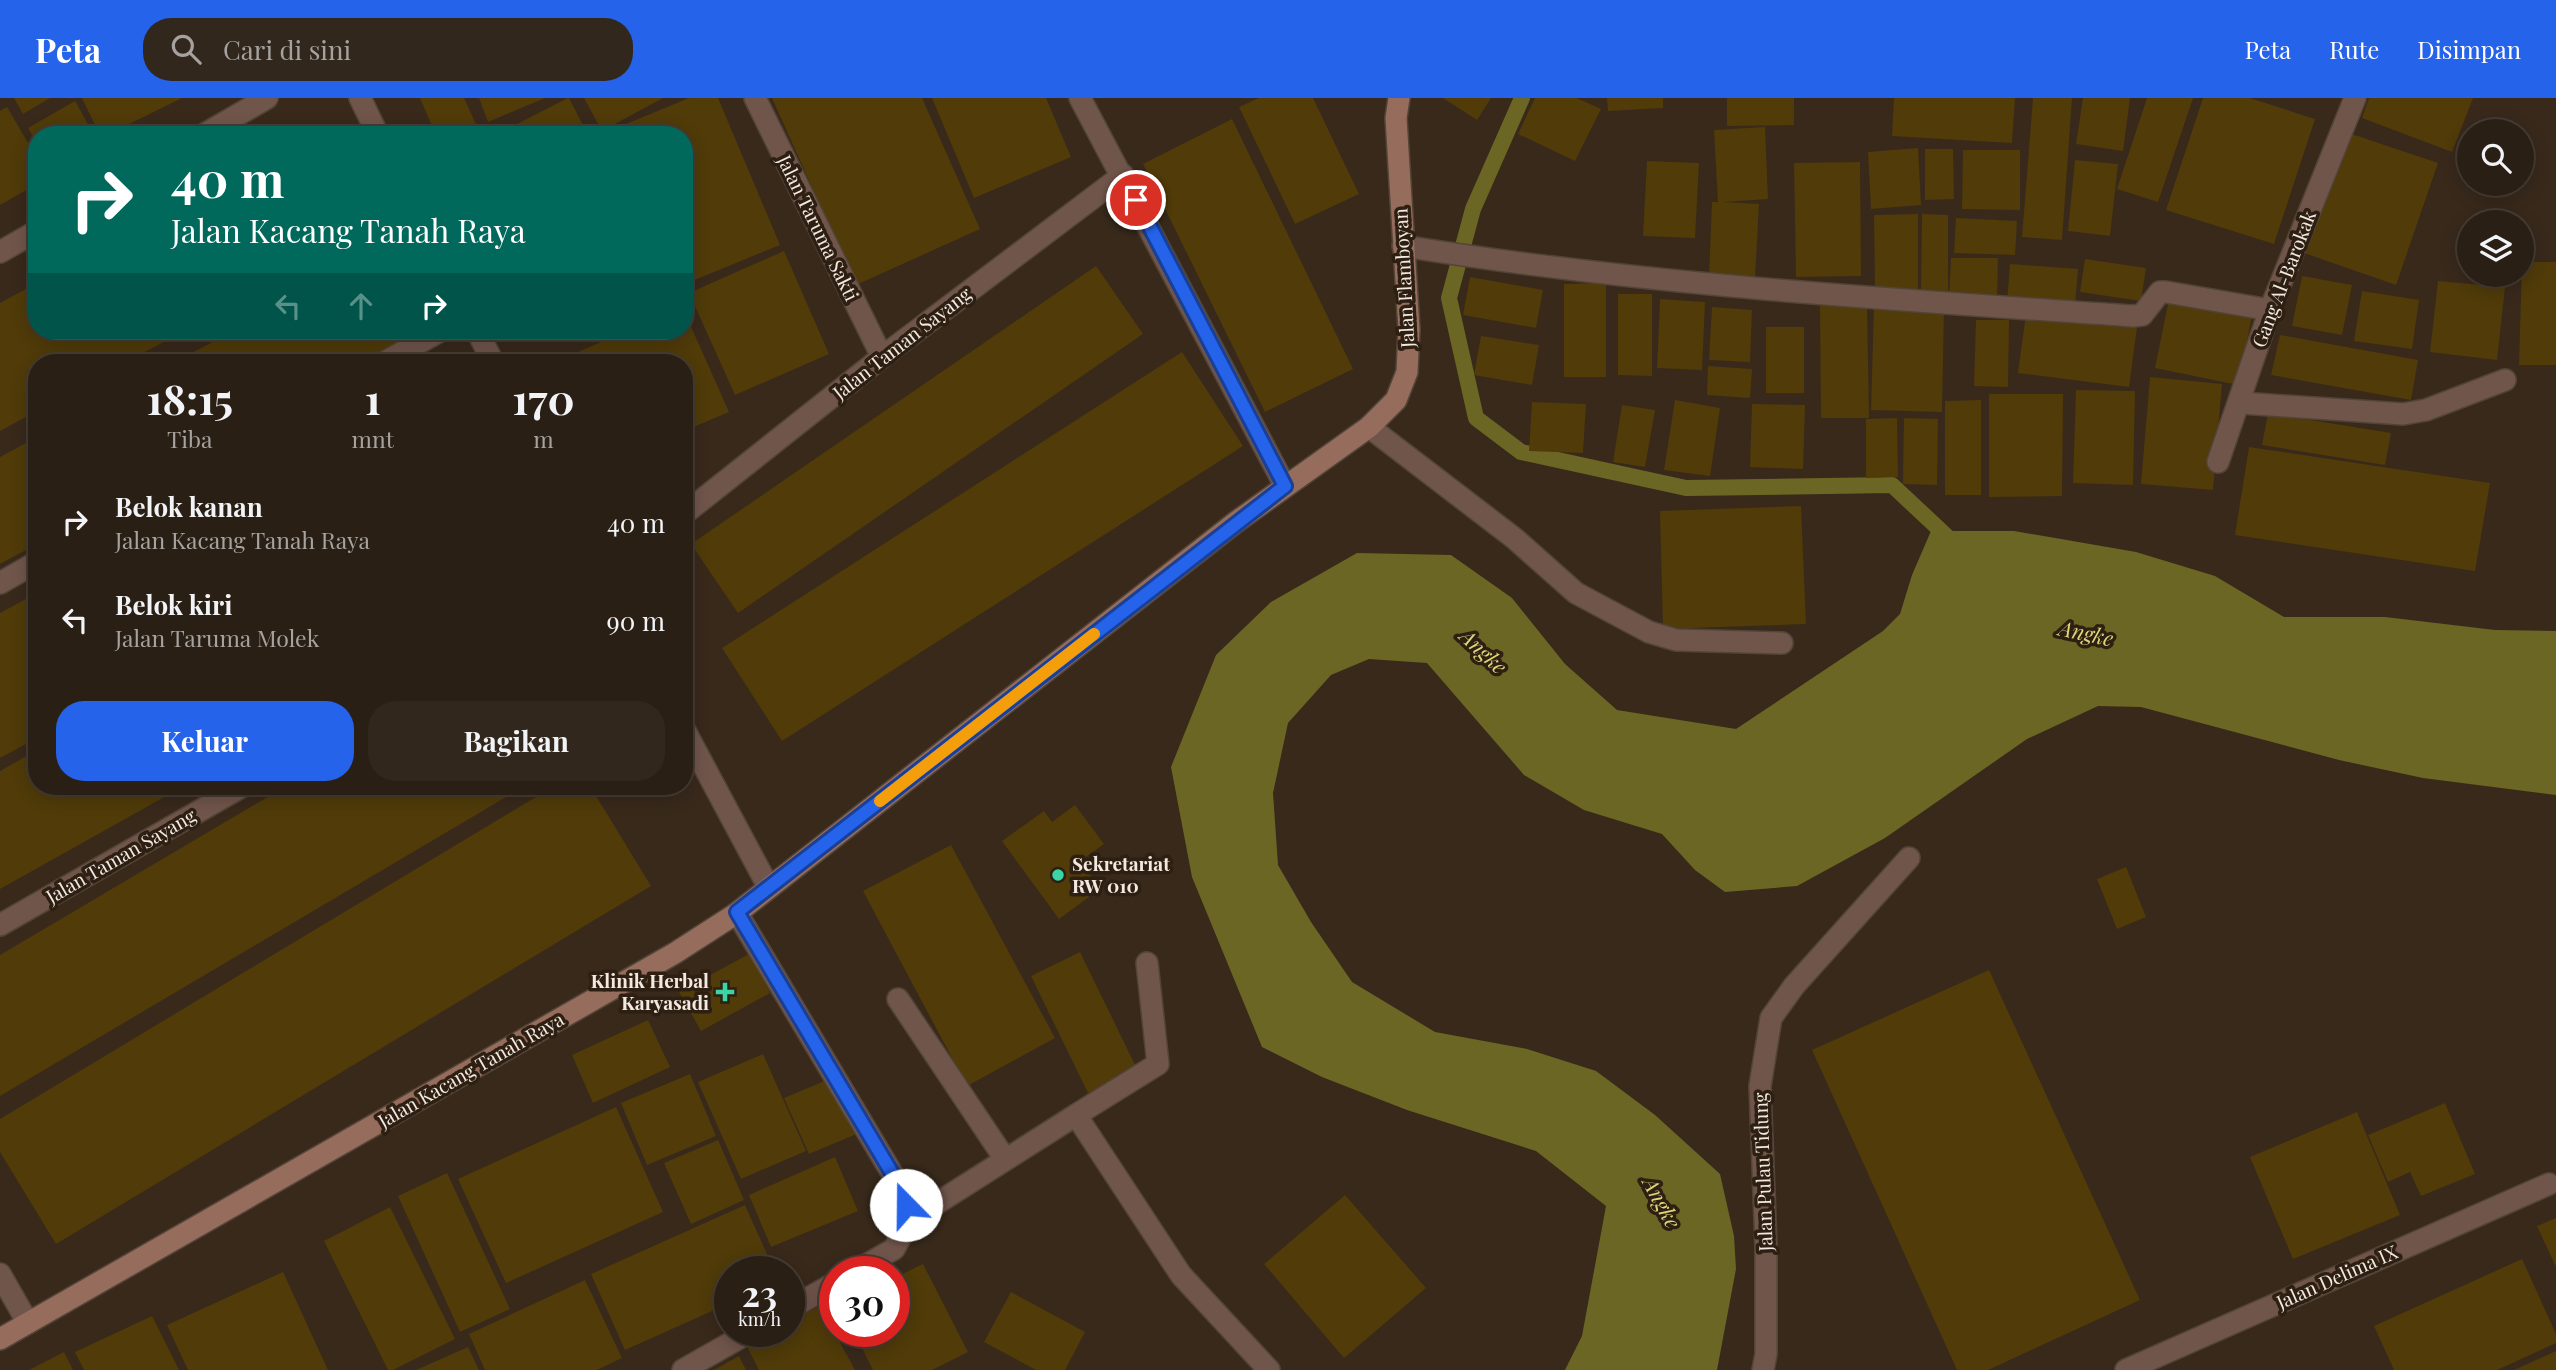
<!DOCTYPE html>
<html lang="id">
<head>
<meta charset="utf-8">
<style>
	body { margin:0; font-family:"Playfair Display",serif; background:#32271d; color:#f1f3f6; height:100vh; display:flex; flex-direction:column; font-size:26px; white-space:nowrap }
	* { box-sizing:border-box; margin:0 }
	p { font-size:23px; color:#a5a2a0 }
	.icon { flex:none; width:38px; height:38px; fill:none; stroke:currentColor; stroke-width:2; stroke-linecap:round; stroke-linejoin:round }
	.map { position:relative; flex:1; overflow:hidden }
	.side { position:absolute; left:28px; top:256px; width:665px; height:441px; display:flex; flex-direction:column; background:#2a1f14; border-radius:28px; box-shadow:0 4px 18px #0003,0 0 0 2px #463d34 }
	.side>* { flex:none }
	.hud { position:absolute; left:28px; top:28px; width:665px; height:214px; border-radius:28px; box-shadow:0 4px 18px #0003,0 0 0 2px #463d34; background:#00695c; color:#fff; overflow:hidden }
	.fabs { position:absolute; left:2457px; top:21px; display:grid; gap:14px }
	.fabs a { display:grid; place-items:center; width:77px; height:77px; border-radius:50%; background:#2a1f14; box-shadow:0 4px 18px #0003,0 0 0 2px #463d34; font-size:35px }
	.speed { position:absolute; left:714px; top:1158px; display:flex; gap:14px; font-size:35px; font-weight:700; text-align:center }
	.speed>* { display:grid; place-content:center; width:91px; height:91px; border-radius:50%; background:#2a1f14; box-shadow:0 4px 18px #0003,0 0 0 2px #463d34; line-height:1 }
	.speed small { font-size:18px; font-weight:400 }
	.speed .limit { border:10px solid #d22; background:#fff; color:#111 }
	.pin { position:absolute; display:grid; place-items:center; width:60px; height:60px; color:#fff; margin:-30px; border:4px solid #fff; border-radius:50%; box-shadow:0 2px 7px #0007 }
	.me { position:absolute; width:77px; margin:-38px; rotate:338deg; stroke-linejoin:round; filter:drop-shadow(0 0 5px #0008) }
	.turn { display:flex; align-items:center; gap:24px; height:147px; padding:0 28px; font-size:32px }
	.turn .icon { width:91px; height:91px; stroke-width:2.5 }
	.turn b { display:block; font-size:49px; line-height:60px }
	.lanes { display:flex; align-items:center; height:66px; padding:0 28px; background:#0003; justify-content:center; gap:35px; direction:ltr }
	.lanes .off { opacity:.35 }
	.eta { display:flex; justify-content:space-evenly; align-items:center; height:119px; text-align:center }
	.eta b { font-size:42px; font-weight:700; line-height:49px }
	.button { display:flex; gap:14px; margin-top:auto; padding:14px 28px }
	.button a { flex:1; height:80px; border-radius:28px; background:#2563eb; color:#fff; font-size:28px; font-weight:700; line-height:80px; text-align:center }
	.button a+a { background:#32271d; color:#f1f3f6 }
	ul { padding:0; list-style:none }
	li { display:flex; align-items:center; gap:21px; height:98px; padding:0 28px }
	li div { flex:1 }
	li b { display:block; font-size:26px }
	li em { font-style:normal }
	header { display:flex; align-items:center; gap:42px; box-sizing:border-box; height:98px; padding:0 35px; background:#2563eb; color:#fff }
	header strong { font-size:33px }
	nav { display:flex; gap:38px; margin-inline-start:auto; font-size:24px }
	.search { width:490px; height:63px; background:#32271d; display:flex; align-items:center; gap:18px; box-sizing:border-box; padding:0 24px; border-radius:28px; color:#a5a2a0; font-size:26px }
	.map>svg:first-child { display:block }
	.water { fill:#6c6624 }
	.lines { fill:none; stroke-linecap:round; stroke-linejoin:round }
	.stream { stroke:#6c6624; stroke-width:16 }
	.building { fill:#503b09 }
	.lane-casing { stroke:#524437; stroke-width:24 }
	.street-casing { stroke:#524437; stroke-width:24 }
	.secondary-casing { stroke:#524437; stroke-width:24 }
	.lane { stroke:#70554b; stroke-width:21 }
	.street { stroke:#70554b; stroke-width:21 }
	.secondary { stroke:#966c5c; stroke-width:21 }
	.route-casing { stroke:#184099; stroke-width:18 }
	.route { stroke:#2563eb; stroke-width:12 }
	.slow { stroke:#f59e0b; stroke-width:12 }
	.poi-dot { fill:#3ad4a5; stroke:#2d1f12; stroke-width:2.5 }
	.labels { text-anchor:middle; stroke-width:7; stroke-linejoin:round; paint-order:stroke }
	.street-label { font-size:19px; fill:#f3e9e0; stroke:#2d1f12 }
	.poi-label { font-size:19px; font-weight:bold; fill:#f3e9e0; stroke:#2d1f12; text-anchor:start }
	.water-label { font-size:21px; font-style:italic; fill:#ded678; stroke:#2d1f12 }
</style>
</head>
<body>
<header>
<strong>Peta</strong>
<div class="search"><svg class="icon" aria-label="search" viewBox="0 0 24 24"><circle cx="10" cy="10" r="6"/><path d="M15 15l6 6"/></svg>Cari di sini</div>
<nav><a>Peta</a><a>Rute</a><a>Disimpan</a></nav>
</header>
<div class="map">
<svg width="2556" height="1272" viewBox="0 0 2556 1272">
	<rect width="100%" height="100%" fill="#38291b"/>
	<polygon class="water" points="1931,433 2014,433 2136,454 2215,478 2284,519 2385,519 2495,532 2556,533 2556,697 2423,680 2339,662 2141,609 2098,608 2027,641 1885,740 1797,788 1725,794 1695,772 1662,736 1584,712 1524,677 1427,565 1369,561 1331,577 1288,625 1273,695 1278,767 1311,824 1352,884 1435,934 1527,951 1596,973 1655,1017 1720,1076 1734,1138 1736,1171 1717,1272 1565,1272 1582,1238 1606,1108 1536,1053 1407,1012 1322,979 1262,949 1192,779 1171,669 1216,557 1271,504 1357,455 1451,457 1512,500 1565,566 1617,612 1736,631 1883,533 1900,516 1912,477"/>
	<g class="lines">
		<polyline class="stream" points="1522,0 1473,111 1449,200 1476,320 1521,354 1686,390 1892,387 1955,446"/>
	</g>
	<g class="building">
		<polygon points="14,0 50,0 23,16"/>
		<polygon points="82,0 182,0 107,37 100,37"/>
		<polygon points="420,0 464,0 481,37 436,37"/>
		<polygon points="479,0 545,0 488,24"/>
		<polygon points="569,0 588,37 495,37 568,0"/>
		<polygon points="584,0 663,0 602,33"/>
		<polygon points="689,0 718,0 780,147 692,183 684,165 684,37 630,37 626,26"/>
		<polygon points="772,0 922,0 980,131 856,187"/>
		<polygon points="932,0 1046,0 1071,59 974,100"/>
		<polygon points="1259,0 1313,0 1359,96 1295,126 1239,9"/>
		<polygon points="1443,0 1491,0 1477,22"/>
		<polygon points="1535,0 1577,0 1601,11 1575,63 1518,36"/>
		<polygon points="1607,0 1663,0 1663,10 1608,13"/>
		<polygon points="1727,0 1794,0 1794,27 1727,28"/>
		<polygon points="1894,0 2015,0 2012,45 1892,38"/>
		<polygon points="2033,0 2072,0 2062,142 2022,139"/>
		<polygon points="2083,0 2130,0 2123,53 2076,46"/>
		<polygon points="2147,0 2193,0 2158,104 2117,91"/>
		<polygon points="2203,0 2250,0 2315,21 2274,146 2166,112"/>
		<polygon points="2369,0 2473,0 2452,54 2362,20"/>
		<polygon points="75,3 94,37 37,37 37,46 28,30"/>
		<polygon points="7,9 37,60 37,86 0,107 0,13"/>
		<polygon points="1232,21 1353,271 1265,314 1143,66"/>
		<polygon points="1765,29 1768,101 1723,104 1759,106 1755,181 1709,179 1712,104 1718,104 1714,32"/>
		<polygon points="2346,34 2438,65 2396,187 2304,155"/>
		<polygon points="1918,50 1921,107 1871,111 1868,54"/>
		<polygon points="1925,51 1953,51 1954,101 1925,102"/>
		<polygon points="1963,52 2020,52 2020,112 1962,111"/>
		<polygon points="2075,62 2118,66 2110,138 2068,133"/>
		<polygon points="1647,63 1699,65 1695,140 1643,138"/>
		<polygon points="1860,64 1861,178 1796,179 1794,65"/>
		<polygon points="1918,116 1918,191 1875,191 1874,117"/>
		<polygon points="1922,116 1948,117 1948,194 1921,194"/>
		<polygon points="1956,120 2017,123 2015,157 1954,155"/>
		<polygon points="784,153 829,256 735,297 689,195"/>
		<polygon points="1951,160 1998,160 1997,202 1949,201"/>
		<polygon points="2085,161 2146,170 2141,203 2080,194"/>
		<polygon points="2522,164 2556,164 2556,267 2519,267"/>
		<polygon points="2010,166 2078,171 2075,208 2007,204"/>
		<polygon points="1096,168 1143,236 738,515 691,446"/>
		<polygon points="2302,178 2352,187 2342,237 2292,228"/>
		<polygon points="1470,179 1543,192 1536,230 1463,217"/>
		<polygon points="2438,183 2505,189 2497,262 2430,254"/>
		<polygon points="37,185 37,233 184,233 126,264 37,264 37,313 0,333 0,205"/>
		<polygon points="1606,185 1606,279 1564,279 1564,186"/>
		<polygon points="2362,193 2419,202 2412,251 2354,243"/>
		<polygon points="1618,196 1652,196 1652,278 1618,277"/>
		<polygon points="1660,201 1705,204 1702,272 1657,270"/>
		<polygon points="2169,201 2252,218 2238,287 2155,270"/>
		<polygon points="1867,207 1869,320 1821,320 1820,208"/>
		<polygon points="1874,208 1944,209 1942,314 1871,312"/>
		<polygon points="1712,209 1752,212 1750,264 1709,262"/>
		<polygon points="684,213 729,314 684,333 684,264 572,264 569,258 626,233 684,233"/>
		<polygon points="2026,216 2137,229 2129,289 2018,275"/>
		<polygon points="1976,222 2009,222 2008,289 1974,288"/>
		<rect x="1766" y="229" width="38" height="66"/>
		<polygon points="233,233 399,233 407,247 375,264 175,264"/>
		<polygon points="2280,237 2418,262 2411,302 2271,277"/>
		<polygon points="1481,238 1539,247 1532,287 1474,277"/>
		<polygon points="1182,254 1243,348 782,643 722,550"/>
		<polygon points="1708,268 1752,271 1750,300 1707,297"/>
		<polygon points="2150,279 2222,286 2213,392 2141,386"/>
		<polygon points="2076,292 2135,293 2133,387 2073,385"/>
		<polygon points="1989,296 2063,296 2062,398 1989,399"/>
		<polygon points="1675,302 1720,310 1710,378 1664,372"/>
		<polygon points="1981,302 1981,397 1945,397 1945,303"/>
		<polygon points="1532,304 1586,306 1583,355 1529,353"/>
		<polygon points="1752,306 1805,307 1803,371 1750,369"/>
		<polygon points="1622,307 1655,312 1645,369 1613,364"/>
		<polygon points="2268,315 2391,335 2385,367 2262,347"/>
		<polygon points="1897,320 1898,379 1866,380 1866,321"/>
		<polygon points="1904,320 1938,321 1937,387 1903,386"/>
		<polygon points="37,339 37,446 0,466 0,359"/>
		<polygon points="2249,349 2490,385 2475,473 2235,437"/>
		<polygon points="1801,408 1806,526 1663,531 1660,413"/>
		<polygon points="37,495 37,640 0,660 0,515"/>
		<polygon points="37,652 37,688 184,688 0,791 0,673"/>
		<polygon points="286,688 525,688 0,998 0,857"/>
		<polygon points="554,688 590,688 651,788 56,1146 0,1054 0,1021"/>
		<polygon points="1075,707 1104,746 1080,763 1100,791 1059,821 1002,743 1044,713 1052,724"/>
		<polygon points="951,747 1055,940 967,988 863,793"/>
		<polygon points="2126,769 2146,819 2117,831 2097,781"/>
		<polygon points="1080,854 1137,971 1088,995 1031,878"/>
		<polygon points="749,856 770,895 701,933 679,894"/>
		<polygon points="1989,872 2140,1202 1988,1272 1957,1272 1812,952"/>
		<polygon points="648,922 670,969 593,1005 572,957"/>
		<polygon points="763,956 806,1053 741,1081 698,984"/>
		<polygon points="690,976 716,1038 647,1067 621,1005"/>
		<polygon points="834,979 859,1035 809,1056 784,1000"/>
		<polygon points="2445,1005 2475,1076 2421,1098 2410,1074 2388,1084 2368,1037"/>
		<polygon points="616,1009 663,1114 506,1185 458,1081"/>
		<polygon points="2357,1014 2400,1117 2293,1161 2250,1059"/>
		<polygon points="718,1042 744,1102 691,1126 664,1065"/>
		<polygon points="835,1059 858,1113 771,1149 749,1097"/>
		<polygon points="447,1075 510,1211 460,1234 398,1098"/>
		<polygon points="1345,1097 1426,1190 1344,1260 1264,1166"/>
		<polygon points="745,1107 775,1174 730,1174 730,1205 625,1252 591,1176"/>
		<polygon points="390,1109 455,1241 393,1272 388,1272 324,1143"/>
		<polygon points="2556,1120 2556,1169 2537,1128"/>
		<polygon points="2522,1161 2556,1236 2556,1245 2497,1272 2394,1272 2374,1228"/>
		<polygon points="923,1166 968,1254 932,1272 873,1272 854,1234 894,1234 894,1180"/>
		<polygon points="283,1174 328,1272 188,1272 167,1227"/>
		<polygon points="585,1182 622,1260 597,1272 485,1272 469,1236"/>
		<polygon points="1011,1194 1085,1234 1065,1272 1036,1272 984,1244"/>
		<polygon points="820,1208 855,1272 759,1272 746,1247 771,1234 789,1234 789,1224"/>
		<polygon points="152,1218 179,1272 84,1272 75,1254"/>
		<polygon points="468,1249 479,1272 416,1272"/>
		<polygon points="2556,1253 2556,1272 2514,1272"/>
		<polygon points="64,1254 73,1272 29,1272"/>
		<polygon points="739,1258 746,1272 714,1272"/>
	</g>
	<g class="lines">
		<g class="lane-casing">
			<g id="lane">
				<polyline points="1369,329 1514,440 1576,495 1649,534 1676,542 1782,545"/>
				<polyline points="898,901 1005,1061"/>
				<polyline points="1076,1017 1158,966 1147,865"/>
				<polyline points="909,1123 1076,1017 1181,1177 1269,1272"/>
			</g>
		</g>
		<g class="street-casing">
			<g id="street">
				<polyline points="360,0 378,37"/>
				<polyline points="755,0 882,259"/>
				<polyline points="1080,0 1285,388"/>
				<polyline points="203,37 267,0"/>
				<path d="M1403 148C1645 187 1889 201 2133 218L2142 217 2160 194H2166L2270 212"/>
				<polyline points="0,154 37,133"/>
				<polyline points="477,233 493,264"/>
				<polyline points="385,264 440,233"/>
				<polyline points="2241,305 2403,316 2426,312 2505,282"/>
				<polyline points="2218,364 2270,212 2355,0"/>
				<polyline points="684,416 882,259 1123,77"/>
				<polyline points="0,485 37,464"/>
				<polyline points="684,631 769,790"/>
				<polyline points="737,815 902,1092 909,1123 894,1151 854,1174"/>
				<polyline points="0,827 243,688"/>
				<polyline points="0,1176 28,1225"/>
				<polyline points="789,1211 835,1185"/>
				<polyline points="683,1272 750,1234"/>
				<polyline points="1763,1272 1766,1256 1766,1149 1760,988 1771,920 1794,888 1909,760"/>
				<polyline points="2126,1272 2549,1086"/>
			</g>
		</g>
		<g class="secondary-casing">
			<polyline id="secondary" points="0,1241 675,855 737,815 1236,424 1369,329 1396,302 1407,274 1409,231 1396,20 1399,0"/>
		</g>
		<use href="#lane" class="lane"/>
		<use href="#street" class="street"/>
		<use href="#secondary" class="secondary"/>
	</g>
	<g class="lines">
		<g class="route-casing">
			<polyline id="route" points="906,1107 902,1092 737,814 1285,388 1136,102"/>
		</g>
		<use href="#route" class="route"/>
		<polyline class="slow" points="880,703 1094,536"/>
	</g>
	<g class="poi-dot">
		<circle cx="1058" cy="777" r="7"/>
		<path d="M721.5 883.5h7v7h7v7h-7v7h-7v-7h-7v-7h7z"/>
	</g>
	<g class="labels">
		<g class="street-label">
			<text transform="translate(818 130) rotate(64)" y="7">Jalan Taruma Sakti</text>
			<text transform="translate(1404 180) rotate(-93)" y="7">Jalan Flamboyan</text>
			<text transform="translate(2284 181) rotate(-69)" y="7">Gang Al-Barokak</text>
			<text transform="translate(902 245) rotate(-38)" y="7">Jalan Taman Sayang</text>
			<text transform="translate(121 758) rotate(-30)" y="7">Jalan Taman Sayang</text>
			<text transform="translate(471 972) rotate(-30)" y="7">Jalan Kacang Tanah Raya</text>
			<text transform="translate(1763 1074) rotate(-92)" y="7">Jalan Pulau Tidung</text>
			<text transform="translate(2337 1179) rotate(-24)" y="7">Jalan Delima IX</text>
		</g>
		<g class="poi-label">
			<text x="1072" y="773">Sekretariat<tspan x="1072" dy="22">RW 010</tspan></text>
			<text x="709" y="890" text-anchor="end">Klinik Herbal<tspan x="709" dy="22">Karyasadi</tspan></text>
		</g>
		<g class="water-label">
			<text transform="translate(2086 536) rotate(12)" y="7">Angke</text>
			<text transform="translate(1483 554) rotate(43)" y="7">Angke</text>
			<text transform="translate(1661 1105) rotate(61)" y="7">Angke</text>
		</g>
	</g>
</svg>
<div class="fabs">
<a><svg class="icon" aria-label="search" viewBox="0 0 24 24"><circle cx="10" cy="10" r="6"/><path d="M15 15l6 6"/></svg></a>
<a><svg class="icon" aria-label="layers" viewBox="0 0 24 24"><path d="M12 4l9 5-9 5-9-5zM3 14l9 5 9-5"/></svg></a>
</div>
<div class="speed"><div>23<small>km/h</small></div><div class="limit">30</div></div>
<div class="pin" style="left:1136px;top:102px;background:#d93025"><svg class="icon" aria-label="arrive" viewBox="0 0 24 24"><path d="M6 21V4h12l-3 4 3 4H6"/></svg></div>
<svg class="me" style="left:906px;top:1107px" viewBox="-20 -20 40 40"><circle r="19" fill="#fff"/><path d="M0-13L10 11 0 6-10 11z" fill="#2563eb"/></svg>
<div class="hud">
<div class="turn"><svg class="icon" aria-label="right" viewBox="0 0 24 24"><path d="M7 20v-9h11M14 6l5 5-5 5"/></svg><div><b>40 m</b>Jalan Kacang Tanah Raya</div></div>
<div class="lanes"><svg class="icon off" aria-label="left" viewBox="0 0 24 24"><path d="M17 20v-9H6M10 6l-5 5 5 5"/></svg><svg class="icon off" aria-label="ahead" viewBox="0 0 24 24"><path d="M12 20V5M6 11l6-6 6 6"/></svg><svg class="icon" aria-label="right" viewBox="0 0 24 24"><path d="M7 20v-9h11M14 6l5 5-5 5"/></svg></div>
</div>
<section class="side">
<div class="eta">
<div><b>18:15</b><p>Tiba</p></div>
<div><b>1</b><p>mnt</p></div>
<div><b>170</b><p>m</p></div>
</div>
<ul>
<li><svg class="icon" aria-label="right" viewBox="0 0 24 24"><path d="M7 20v-9h11M14 6l5 5-5 5"/></svg><div><b>Belok kanan</b><p>Jalan Kacang Tanah Raya</p></div><em>40 m</em></li>
<li><svg class="icon" aria-label="left" viewBox="0 0 24 24"><path d="M17 20v-9H6M10 6l-5 5 5 5"/></svg><div><b>Belok kiri</b><p>Jalan Taruma Molek</p></div><em>90 m</em></li>
</ul>
<div class="button"><a>Keluar</a><a>Bagikan</a></div>
</section>
</div>
</body>
</html>
